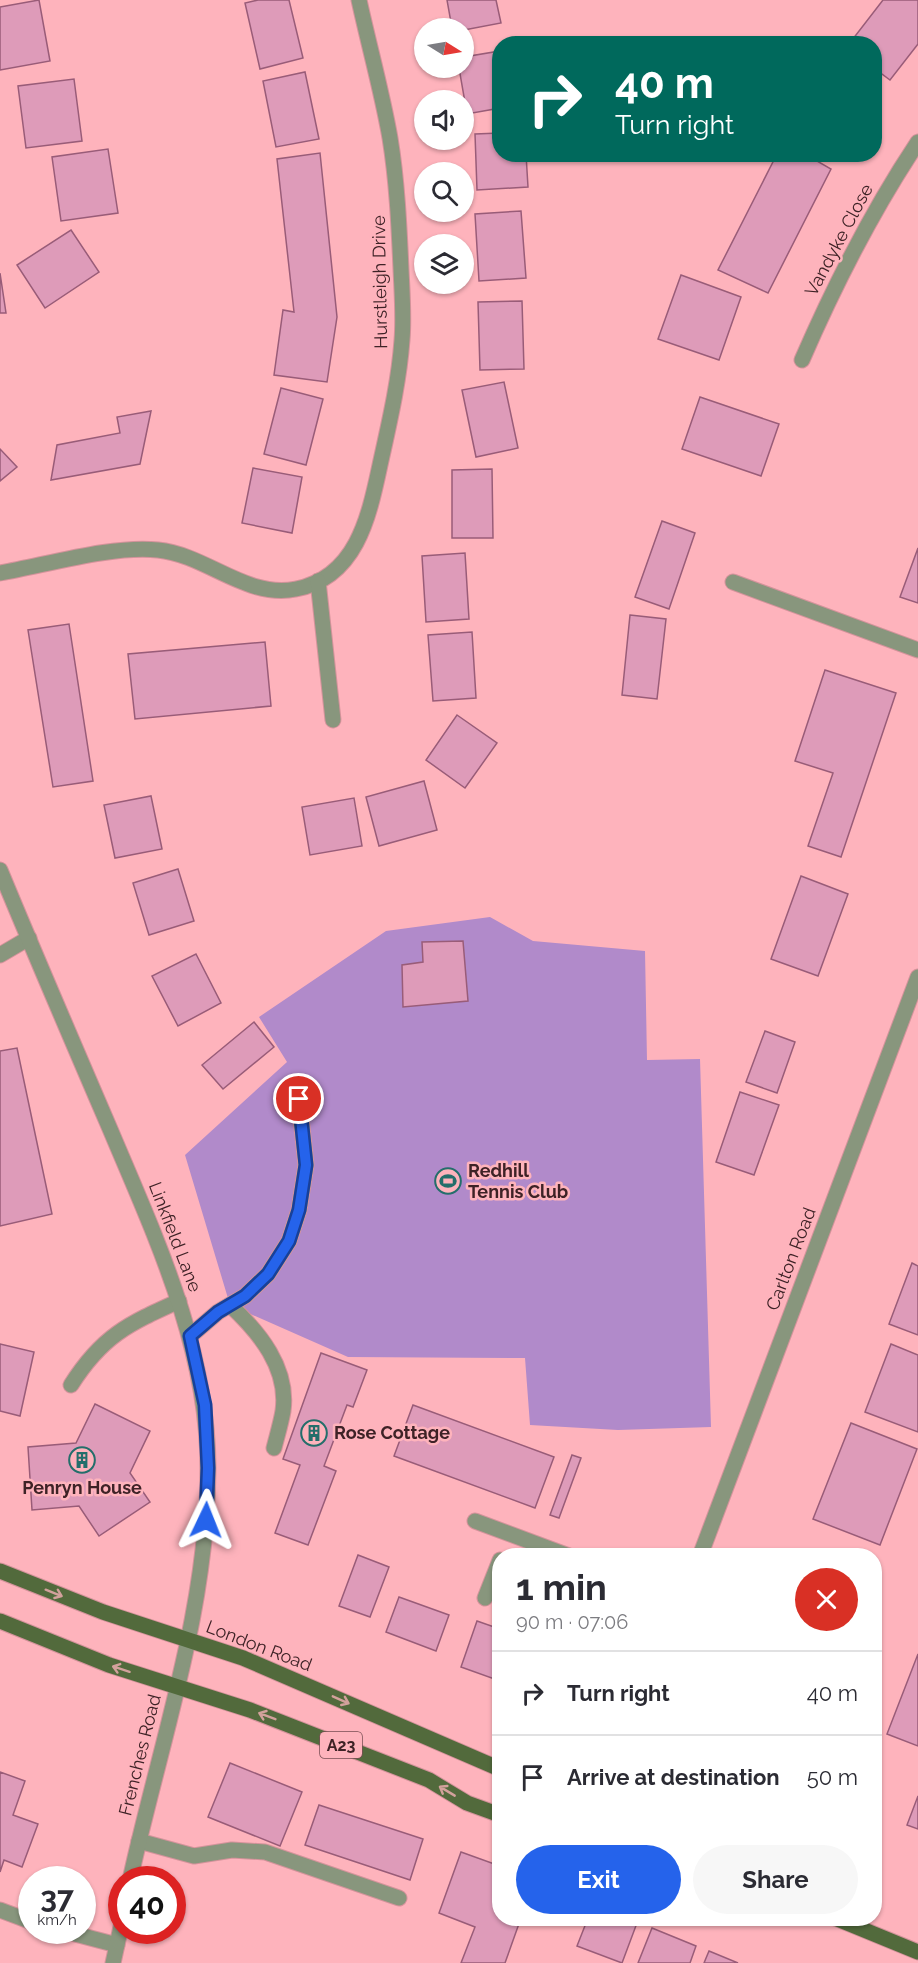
<!DOCTYPE html>
<html lang="en">
<head>
<meta charset="utf-8">
<style>
	body { margin:0; font-family:Raleway,sans-serif; background:#f7f7f7; color:#2b2b33; height:100vh; display:flex; flex-direction:column; font-size:22px; white-space:nowrap }
	* { box-sizing:border-box; margin:0 }
	p { font-size:20px; color:#7c7c81 }
	.icon { flex:none; width:33px; height:33px; fill:none; stroke:currentColor; stroke-width:2; stroke-linecap:round; stroke-linejoin:round }
	.map { position:relative; flex:1; overflow:hidden }
	.side { position:absolute; left:492px; top:1548px; width:390px; height:378px; display:flex; flex-direction:column; background:#fff; border-radius:24px; box-shadow:0 2px 4px #0004 }
	.side>* { flex:none }
	.guide { position:absolute; left:492px; top:36px; width:390px; height:126px; border-radius:24px; box-shadow:0 2px 4px #0004; background:#00695c; color:#fff; overflow:hidden }
	.needle { width:39px; rotate:101deg }
	.buttons { position:absolute; left:414px; top:18px; display:grid; gap:12px }
	.buttons a { display:grid; place-items:center; width:60px; height:60px; border-radius:50%; background:#fff; box-shadow:0 2px 4px #0004; font-size:30px }
	.speed { position:absolute; left:18px; top:1866px; display:flex; gap:12px; font-size:30px; font-weight:700; text-align:center }
	.speed>* { display:grid; place-content:center; width:78px; height:78px; border-radius:50%; background:#fff; box-shadow:0 2px 4px #0004; line-height:1 }
	.speed small { font-size:15px; font-weight:400 }
	.speed .limit { border:9px solid #d22; background:#fff; color:#111 }
	.pin { position:absolute; display:grid; place-items:center; width:51px; height:51px; color:#fff; margin:-26px; border:3px solid #fff; border-radius:50%; box-shadow:0 2px 6px #0007 }
	.me { position:absolute; width:66px; margin:-33px; rotate:2deg; stroke-linejoin:round; filter:drop-shadow(0 0 4px #0008) }
	.turn { display:flex; align-items:center; gap:21px; height:126px; padding:0 24px; font-size:27px }
	.turn .icon { width:78px; height:78px; stroke-width:2.5 }
	.turn b { display:block; font-size:42px; line-height:51px }
	.round { display:grid; place-items:center; flex:none; width:63px; height:63px; border-radius:32px; background:#f7f7f7 }
	.head { display:flex; align-items:center; justify-content:space-between; height:102px; padding:0 24px }
	h1 { font-size:36px; font-weight:700; line-height:45px }
	.button { display:flex; gap:12px; margin-top:auto; padding:12px 24px }
	.button a { flex:1; height:69px; border-radius:36px; background:#2563eb; color:#fff; font-size:24px; font-weight:700; line-height:69px; text-align:center }
	.button a+a { background:#f7f7f7; color:#2b2b33 }
	ul { padding:0; list-style:none }
	li { display:flex; align-items:center; gap:18px; height:84px; padding:0 24px; border-top:2px solid #e1e1e2 }
	li div { flex:1 }
	li b { display:block; font-size:22px }
	li em { font-style:normal }
	.map>svg:first-child { display:block }
	.pitch { fill:#b18aca }
	.building { fill:#de9bb9; stroke:#995c78; stroke-width:1.5 }
	.lines { fill:none; stroke-linecap:round; stroke-linejoin:round }
	.service-casing { stroke:#d4939b; stroke-width:17 }
	.minor-casing { stroke:#d4939b; stroke-width:17 }
	.tertiary-casing { stroke:#d4939b; stroke-width:17 }
	.primary-casing { stroke:#d4939b; stroke-width:17 }
	.service { stroke:#88967d; stroke-width:15 }
	.minor { stroke:#88967d; stroke-width:15 }
	.tertiary { stroke:#88967d; stroke-width:15 }
	.primary { stroke:#526a3c; stroke-width:15 }
	.oneway { stroke:#d3a19c }
	.route-casing { stroke:#184099; stroke-width:15 }
	.route { stroke:#2563eb; stroke-width:10 }
	.labels { text-anchor:middle; stroke-width:5; stroke-linejoin:round; paint-order:stroke }
	.shield { fill:#feb3bc; stroke:#784e53; stroke-width:1.5 }
	.shield-label { font-size:16px; font-weight:bold; fill:#3e2226 }
	.street-label { font-size:18px; fill:#3e2226; stroke:#feb3bc }
	.poi-label { font-size:18px; font-weight:bold; fill:#3e2226; stroke:#feb3bc; text-anchor:start }
</style>
</head>
<body>
<div class="map">
<svg width="918" height="1963" viewBox="0 0 918 1963">
	<rect width="100%" height="100%" fill="#feb3bc"/>
	<polygon class="pitch" points="490,917 533,941 645,951 647,1060 700,1059 711,1427 618,1430 530,1425 525,1358 348,1357 230,1305 185,1155 287,1062 259,1017 386,931"/>
	<g class="building">
		<polygon points="39,0 50,61 0,70 0,7"/>
		<polygon points="258,0 289,0 303,58 260,69 245,3"/>
		<polygon points="447,0 496,0 501,23 464,30 452,28"/>
		<polygon points="883,0 918,0 918,44 890,80 874,68 874,44 849,44"/>
		<polygon points="500,51 500,108 467,114 459,68 464,68 464,57"/>
		<polygon points="305,72 319,139 276,147 263,81"/>
		<polygon points="74,79 82,141 26,148 18,86"/>
		<polygon points="500,133 500,154 526,154 528,187 477,190 475,134"/>
		<polygon points="108,149 118,213 61,221 52,157"/>
		<polygon points="320,153 337,317 327,382 274,375 283,310 294,312 277,159"/>
		<polygon points="777,154 805,154 831,169 768,293 718,270"/>
		<polygon points="521,211 526,278 479,281 475,214"/>
		<polygon points="71,230 99,272 45,308 17,265"/>
		<polygon points="0,273 6,313 0,313"/>
		<polygon points="681,275 741,297 719,360 658,339"/>
		<polygon points="522,301 524,369 480,370 478,302"/>
		<polygon points="504,382 518,448 476,457 462,390"/>
		<polygon points="281,388 323,399 306,465 264,454"/>
		<polygon points="700,397 779,424 761,476 682,449"/>
		<polygon points="151,411 140,464 51,480 57,445 120,433 117,417"/>
		<polygon points="0,449 17,467 0,481"/>
		<polygon points="253,468 302,477 292,533 242,523"/>
		<polygon points="492,469 493,538 452,538 452,470"/>
		<polygon points="662,521 695,533 669,609 635,597"/>
		<polygon points="918,548 918,603 900,597"/>
		<polygon points="465,553 469,619 426,622 422,556"/>
		<polygon points="630,615 666,619 657,699 622,695"/>
		<polygon points="69,624 93,781 53,787 28,630"/>
		<polygon points="472,632 476,698 433,701 428,635"/>
		<polygon points="265,642 271,706 135,719 128,654"/>
		<polygon points="825,670 896,693 841,857 808,846 833,773 795,761"/>
		<polygon points="457,715 497,743 465,788 426,760"/>
		<polygon points="424,781 437,830 379,846 366,797"/>
		<polygon points="151,796 162,849 115,858 104,805"/>
		<polygon points="354,798 362,846 310,855 302,807"/>
		<polygon points="178,869 194,921 149,935 133,883"/>
		<polygon points="801,876 848,894 818,976 771,959"/>
		<polygon points="463,941 468,1001 403,1007 402,965 423,962 422,942"/>
		<polygon points="196,954 221,1003 178,1026 152,976"/>
		<polygon points="254,1022 274,1047 223,1089 202,1065"/>
		<polygon points="765,1031 795,1042 777,1093 746,1082"/>
		<polygon points="17,1048 52,1214 0,1226 0,1051"/>
		<polygon points="740,1092 779,1105 754,1175 716,1162"/>
		<polygon points="912,1263 918,1266 918,1335 889,1324"/>
		<polygon points="0,1344 34,1352 20,1416 0,1411"/>
		<polygon points="891,1344 918,1355 918,1432 865,1412"/>
		<polygon points="321,1353 367,1370 353,1407 347,1405 324,1466 336,1471 308,1545 275,1533 300,1465 283,1459"/>
		<polygon points="95,1404 150,1431 130,1473 150,1502 99,1536 79,1506 32,1510 28,1447 76,1443"/>
		<polygon points="413,1405 554,1457 535,1508 394,1456"/>
		<polygon points="851,1423 917,1449 880,1545 813,1519"/>
		<polygon points="572,1455 581,1458 559,1518 550,1515"/>
		<polygon points="358,1555 389,1567 370,1617 339,1606"/>
		<polygon points="399,1597 449,1615 436,1651 386,1632"/>
		<polygon points="477,1621 500,1629 500,1681 461,1667"/>
		<polygon points="918,1654 918,1746 887,1734"/>
		<polygon points="230,1763 302,1792 280,1846 208,1817"/>
		<polygon points="0,1772 25,1781 13,1815 38,1824 22,1867 4,1860 0,1872"/>
		<polygon points="918,1796 918,1829 907,1825"/>
		<polygon points="319,1805 423,1839 410,1880 305,1845"/>
		<polygon points="461,1852 500,1866 500,1918 521,1918 505,1963 461,1963 475,1927 439,1913"/>
		<polygon points="588,1918 625,1918 637,1923 622,1963 577,1946"/>
		<polygon points="652,1928 696,1946 690,1963 638,1963"/>
		<polygon points="709,1951 738,1963 704,1963"/>
	</g>
	<g class="lines">
		<g class="service-casing">
			<g id="service">
				<polyline points="733,582 918,650"/>
				<polyline points="0,955 29,938"/>
				<path d="M230 1305C259 1332 289 1368 283 1411 281 1423 277 1436 274 1448"/>
				<polyline points="190,1336 218,1312 245,1296 268,1274 289,1241 299,1210 306,1165 299,1099"/>
				<path d="M71 1385C102 1336 128 1324 179 1301"/>
				<polyline points="475,1521 569,1556"/>
				<polyline points="485,1598 500,1560"/>
				<polyline points="139,1841 194,1856 232,1850 265,1852 399,1898"/>
				<polyline points="0,1910 32,1922"/>
				<polyline points="60,1930 117,1945"/>
			</g>
		</g>
		<g class="minor-casing">
			<g id="minor">
				<path d="M802 360C835 284 872 211 918 142"/>
				<path d="M0 573C46 565 113 545 158 550 207 555 246 599 296 589 357 577 369 516 380 465 389 424 399 382 402 340 404 317 402 293 401 269 399 225 397 181 390 138 382 92 369 46 359 0"/>
				<polyline points="318,581 333,720"/>
				<polyline points="700,1556 918,977"/>
			</g>
		</g>
		<g class="tertiary-casing">
			<g id="tertiary">
				<path d="M0 870C36 957 73 1043 110 1129 156 1238 208 1348 208 1468 208 1610 160 1743 130 1880"/>
				<polyline points="113,1963 122,1922"/>
			</g>
		</g>
		<g class="primary-casing">
			<g id="primary">
				<polyline points="0,1571 103,1612 243,1658 500,1769"/>
				<polyline points="0,1621 109,1665 250,1710 429,1780 467,1803 500,1815"/>
				<polyline points="835,1918 918,1952"/>
			</g>
		</g>
		<use href="#service" class="service"/>
		<use href="#minor" class="minor"/>
		<use href="#tertiary" class="tertiary"/>
		<use href="#primary" class="primary"/>
	</g>
	<defs><path id="oneway-shaft" d="M-6 0H5M1.5-3L5.5 0L1.5 3" fill="none" stroke-width="1.6" stroke-linecap="round" stroke-linejoin="round" transform="scale(1.5)"/></defs>
	<g class="oneway">
		<use href="#oneway-shaft" transform="translate(54 1593) rotate(22)"/>
		<use href="#oneway-shaft" transform="translate(121 1669) rotate(-162)"/>
		<use href="#oneway-shaft" transform="translate(341 1700) rotate(24)"/>
		<use href="#oneway-shaft" transform="translate(267 1716) rotate(-159)"/>
		<use href="#oneway-shaft" transform="translate(447 1791) rotate(-149)"/>
	</g>
	<g class="lines">
		<g class="route-casing">
			<polyline id="route" points="206,1520 208,1468 205,1405 190,1336 218,1312 245,1296 268,1274 289,1241 299,1210 306,1165 299,1099"/>
		</g>
		<use href="#route" class="route"/>
	</g>
	<defs>
		<g id="stadium-ring" transform="scale(1.35)"><circle r="9.5" fill="#feb3bc" stroke="#246e6b" stroke-width="1.5"/><path d="M0-5a6.5 5 0 1 0 0 10a6.5 5 0 1 0 0-10ZM-3.5-1.8h7v3.6h-7Z" fill="#246e6b"/></g>
		<g id="building-ring" transform="scale(1.35)"><circle r="9.5" fill="#feb3bc" stroke="#246e6b" stroke-width="1.5"/><path d="M-4-6H4V6H1V3H-1V6H-4ZM-2.5-4.3h1.7v1.8h-1.7ZM.8-4.3h1.7v1.8H.8ZM-2.5-1h1.7V.8h-1.7ZM.8-1h1.7V.8H.8Z" fill="#246e6b"/></g>
	</defs>
	<g fill-rule="evenodd">
		<use href="#stadium-ring" x="448" y="1181"/>
		<use href="#building-ring" x="314" y="1433"/>
		<use href="#building-ring" x="82" y="1460"/>
	</g>
	<g class="labels">
		<rect class="shield" x="320" y="1732" width="42" height="26" rx="4.5"/>
		<g class="shield-label">
			<text x="341" y="1751">A23</text>
		</g>
		<g class="street-label">
			<text transform="translate(839 240) rotate(-62)" y="6">Vandyke Close</text>
			<text transform="translate(380 282) rotate(-91)" y="6">Hurstleigh Drive</text>
			<text transform="translate(175 1237) rotate(69)" y="6">Linkfield Lane</text>
			<text transform="translate(791 1259) rotate(-69)" y="6">Carlton Road</text>
			<text transform="translate(259 1646) rotate(21)" y="6">London Road</text>
			<text transform="translate(140 1755) rotate(-76)" y="6">Frenches Road</text>
		</g>
		<g class="poi-label">
			<text x="468" y="1177">Redhill<tspan x="468" dy="21">Tennis Club</tspan></text>
			<text x="334" y="1439">Rose Cottage</text>
			<text x="82" y="1494" text-anchor="middle">Penryn House</text>
		</g>
	</g>
</svg>
<div class="buttons">
<a><svg class="needle" viewBox="-14 -14 28 28"><path d="M0-13l5 13h-10z" fill="#e53935"/><path d="M0 13l5-13h-10z" fill="#7c7c81"/></svg></a>
<a><svg class="icon" aria-label="sound" viewBox="0 0 24 24"><path d="M4 9h4l5-4v14l-5-4H4zM17 9q2 3 0 6"/></svg></a>
<a><svg class="icon" aria-label="search" viewBox="0 0 24 24"><circle cx="10" cy="10" r="6"/><path d="M15 15l6 6"/></svg></a>
<a><svg class="icon" aria-label="layers" viewBox="0 0 24 24"><path d="M12 4l9 5-9 5-9-5zM3 14l9 5 9-5"/></svg></a>
</div>
<div class="speed"><div>37<small>km/h</small></div><div class="limit">40</div></div>
<div class="pin" style="left:299px;top:1099px;background:#d93025"><svg class="icon" aria-label="arrive" viewBox="0 0 24 24"><path d="M6 21V4h12l-3 4 3 4H6"/></svg></div>
<svg class="me" style="left:206px;top:1520px" viewBox="-20 -20 40 40"><path d="M0-17L14 15 0 8-14 15z" fill="#2563eb" stroke="#fff" stroke-width="4"/></svg>
<div class="guide">
<div class="turn"><svg class="icon" aria-label="right" viewBox="0 0 24 24"><path d="M7 20v-9h11M14 6l5 5-5 5"/></svg><div><b>40 m</b>Turn right</div></div>
</div>
<section class="side">
<div class="head"><div><h1>1 min</h1><p>90 m · 07:06</p></div><a class="round" style="background:#d93025;color:#fff"><svg class="icon" aria-label="close" viewBox="0 0 24 24"><path d="M6 6l12 12M18 6L6 18"/></svg></a></div>
<ul>
<li><svg class="icon" aria-label="right" viewBox="0 0 24 24"><path d="M7 20v-9h11M14 6l5 5-5 5"/></svg><div><b>Turn right</b></div><em>40 m</em></li>
<li><svg class="icon" aria-label="arrive" viewBox="0 0 24 24"><path d="M6 21V4h12l-3 4 3 4H6"/></svg><div><b>Arrive at destination</b></div><em>50 m</em></li>
</ul>
<div class="button"><a>Exit</a><a>Share</a></div>
</section>
</div>
</body>
</html>
